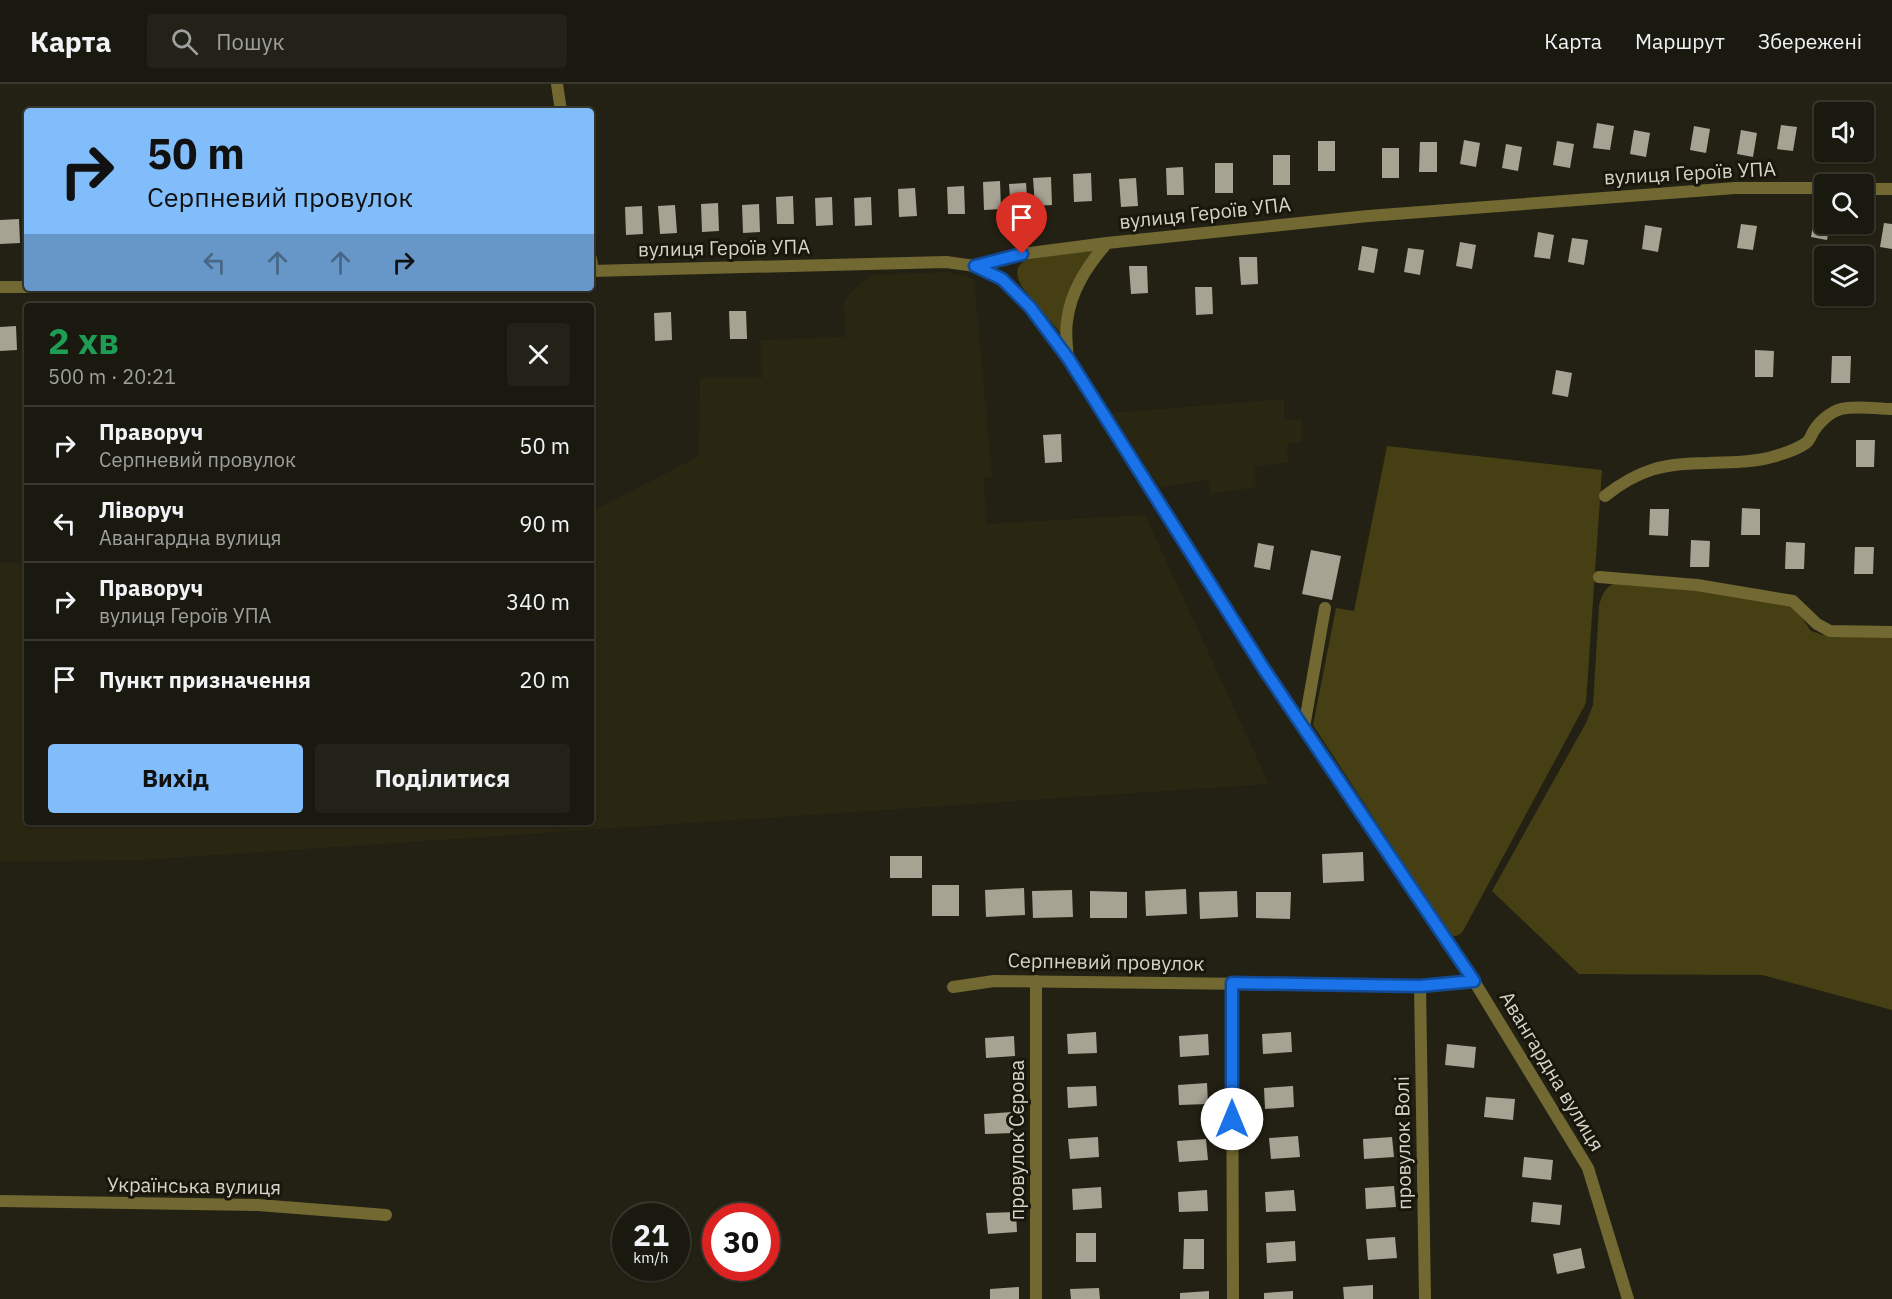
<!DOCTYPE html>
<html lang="uk">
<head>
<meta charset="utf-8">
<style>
	body { margin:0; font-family:"IBM Plex Sans",sans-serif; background:#232218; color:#f1f3f6; height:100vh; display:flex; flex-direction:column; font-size:22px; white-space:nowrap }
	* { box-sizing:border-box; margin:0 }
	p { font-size:20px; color:#9fa09e }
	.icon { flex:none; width:33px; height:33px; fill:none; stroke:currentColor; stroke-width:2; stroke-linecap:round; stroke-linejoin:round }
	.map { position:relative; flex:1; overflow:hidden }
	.panel { position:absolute; left:24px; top:219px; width:570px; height:522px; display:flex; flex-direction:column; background:#1a190f; border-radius:6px; box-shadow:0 2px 4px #0004,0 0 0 2px #38382f }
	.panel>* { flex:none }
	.guide { position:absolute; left:24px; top:24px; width:570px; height:183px; border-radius:6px; box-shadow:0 2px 4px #0004,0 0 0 2px #38382f; background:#80bdfa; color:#111; overflow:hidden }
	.buttons { position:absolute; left:1814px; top:18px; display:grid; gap:12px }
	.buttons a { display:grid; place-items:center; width:60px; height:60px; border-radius:6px; background:#1a190f; box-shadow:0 2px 4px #0004,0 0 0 2px #38382f; font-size:30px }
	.speed { position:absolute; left:612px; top:1119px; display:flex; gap:12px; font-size:30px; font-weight:700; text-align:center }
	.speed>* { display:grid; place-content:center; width:78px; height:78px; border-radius:50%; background:#1a190f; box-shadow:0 2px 4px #0004,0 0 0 2px #38382f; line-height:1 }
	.speed small { font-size:15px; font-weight:400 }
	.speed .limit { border:9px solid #d22; background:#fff; color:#111 }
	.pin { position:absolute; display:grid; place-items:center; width:51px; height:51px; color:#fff; margin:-62px -26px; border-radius:50% 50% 50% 0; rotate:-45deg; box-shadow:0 0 6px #0007 }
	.pin .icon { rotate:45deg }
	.me { position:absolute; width:66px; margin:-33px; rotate:0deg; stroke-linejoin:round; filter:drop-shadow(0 0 4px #0008) }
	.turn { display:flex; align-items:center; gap:21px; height:126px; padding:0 24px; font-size:27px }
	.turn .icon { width:78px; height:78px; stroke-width:2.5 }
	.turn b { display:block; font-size:42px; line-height:51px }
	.lanes { display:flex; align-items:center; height:57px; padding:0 24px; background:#0003; justify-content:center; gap:30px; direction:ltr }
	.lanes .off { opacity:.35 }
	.round { display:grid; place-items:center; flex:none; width:63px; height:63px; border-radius:6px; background:#232218 }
	.headline { display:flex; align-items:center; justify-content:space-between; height:102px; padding:0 24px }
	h1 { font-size:36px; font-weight:700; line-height:45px; color:#1e9e55 }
	.primary-button { display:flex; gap:12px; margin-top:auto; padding:12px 24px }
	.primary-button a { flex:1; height:69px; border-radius:6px; background:#80bdfa; color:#111; font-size:24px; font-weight:700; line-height:69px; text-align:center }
	.primary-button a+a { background:#232218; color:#f1f3f6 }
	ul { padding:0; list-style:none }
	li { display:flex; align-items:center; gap:18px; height:78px; padding:0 24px; border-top:2px solid #38382f }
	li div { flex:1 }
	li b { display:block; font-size:22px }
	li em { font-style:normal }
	header { display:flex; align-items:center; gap:36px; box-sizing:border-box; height:84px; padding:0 30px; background:#1a190f; border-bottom:2px solid #38382f }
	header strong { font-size:28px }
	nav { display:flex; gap:33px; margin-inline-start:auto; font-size:21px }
	.search { width:420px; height:54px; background:#232218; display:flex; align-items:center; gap:15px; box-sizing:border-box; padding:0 21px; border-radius:6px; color:#9fa09e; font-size:22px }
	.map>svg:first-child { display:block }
	.built { fill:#292612 }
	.green { fill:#463f13 }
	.building { fill:#a6a393 }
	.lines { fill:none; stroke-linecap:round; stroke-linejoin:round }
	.minor { stroke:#726832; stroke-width:12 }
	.tertiary { stroke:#726832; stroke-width:12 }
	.route-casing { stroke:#114b97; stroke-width:15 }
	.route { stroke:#1a73e8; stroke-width:10 }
	.labels { text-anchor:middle; stroke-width:6; stroke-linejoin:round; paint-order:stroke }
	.street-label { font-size:20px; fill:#d5d3cb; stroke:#19170b }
</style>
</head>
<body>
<header>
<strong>Карта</strong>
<div class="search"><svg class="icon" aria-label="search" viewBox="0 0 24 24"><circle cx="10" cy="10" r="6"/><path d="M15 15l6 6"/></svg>Пошук</div>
<nav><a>Карта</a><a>Маршрут</a><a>Збережені</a></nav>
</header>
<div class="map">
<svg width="1892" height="1215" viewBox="0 0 1892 1215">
	<rect width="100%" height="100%" fill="#232114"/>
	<g class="built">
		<polygon points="948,188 974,195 992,393 984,394 986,440 1145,431 1269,700 142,776 0,778 0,478 27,480 27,738 591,738 591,428 699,372 700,294 762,294 761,256 845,253 844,217 852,207 872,191"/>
		<polygon points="1284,315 1284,336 1302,336 1302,358 1287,360 1288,378 1254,383 1256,403 1211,410 1208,396 1159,403 1112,329"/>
	</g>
	<g class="green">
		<path d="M1095 165C1069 198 1064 210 1062 251L1022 203C1016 192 1014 183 1026 176Z"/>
		<path d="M1387 362 1602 386 1586 619 1463 847C1459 852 1456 853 1450 851L1313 641 1336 524 1354 527Z"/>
		<path d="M1617 498 1696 506 1782 519 1796 525 1811 547 1823 551 1892 552V926L1762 891 1579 890 1492 807 1586 639 1593 621 1599 522C1602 510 1605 503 1617 498Z"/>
	</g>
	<g class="building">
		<polygon points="1597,39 1614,42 1610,66 1593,64"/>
		<polygon points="1781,41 1797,43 1793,67 1777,65"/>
		<polygon points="1694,42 1710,45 1706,69 1690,66"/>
		<polygon points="1634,46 1650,49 1646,73 1630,70"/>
		<polygon points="1741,46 1757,49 1753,73 1737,70"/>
		<polygon points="1464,56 1480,59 1476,83 1460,80"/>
		<rect x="1318" y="57" width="17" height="30"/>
		<polygon points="1557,57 1574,60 1570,84 1553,81"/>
		<polygon points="1420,58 1437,58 1437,88 1419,88"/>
		<polygon points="1506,60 1522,63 1518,87 1502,84"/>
		<rect x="1382" y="64" width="17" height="30"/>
		<polygon points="1833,68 1850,68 1849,73 1833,70"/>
		<rect x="1273" y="71" width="17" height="30"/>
		<rect x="1215" y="79" width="18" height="30"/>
		<polygon points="1183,83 1184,111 1167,111 1166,84"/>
		<polygon points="1091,89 1092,117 1074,118 1073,90"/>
		<polygon points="1051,93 1052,121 1035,122 1033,94"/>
		<polygon points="1136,94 1138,122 1121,123 1119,95"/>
		<polygon points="1000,97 1001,125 984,126 983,98"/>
		<polygon points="1026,99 1028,127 1011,128 1009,100"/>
		<polygon points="964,102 965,130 948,130 947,103"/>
		<polygon points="915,104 917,132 899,133 898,105"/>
		<polygon points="793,112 794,140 777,140 776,113"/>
		<polygon points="832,113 833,141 816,142 815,114"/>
		<polygon points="871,113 872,141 855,142 854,114"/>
		<polygon points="718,119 719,147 702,148 701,120"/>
		<polygon points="759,120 760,148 743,149 742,121"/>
		<polygon points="675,121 677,149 660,150 658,122"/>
		<polygon points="642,122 643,150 626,151 625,123"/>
		<polygon points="1815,129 1824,130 1824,140 1830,140 1827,156 1811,153"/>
		<polygon points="19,135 20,159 0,160 0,136"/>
		<polygon points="1884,139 1892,140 1892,165 1880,163"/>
		<polygon points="1741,140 1757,142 1753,166 1737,164"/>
		<polygon points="1645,141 1662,144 1658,168 1642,165"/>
		<polygon points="1538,148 1554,151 1550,175 1534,173"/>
		<polygon points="1572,154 1588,156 1584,181 1568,178"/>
		<polygon points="1460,158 1476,161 1472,185 1456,182"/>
		<polygon points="1362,162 1378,165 1374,189 1358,186"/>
		<polygon points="1408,164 1424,166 1420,191 1404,188"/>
		<polygon points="1239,173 1257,173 1258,200 1241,201"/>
		<polygon points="1129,182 1147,182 1148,209 1131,210"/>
		<polygon points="1195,203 1212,203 1213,230 1196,231"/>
		<polygon points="729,227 746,227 747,255 730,255"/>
		<polygon points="671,228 672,256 655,257 654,229"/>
		<polygon points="16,242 17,266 0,267 0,243"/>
		<polygon points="1755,266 1774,267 1773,293 1755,293"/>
		<polygon points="1832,272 1851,272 1850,299 1831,299"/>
		<polygon points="1556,286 1572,289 1568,313 1552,310"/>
		<polygon points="1061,350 1062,378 1045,379 1043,351"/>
		<polygon points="1856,356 1875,356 1874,383 1856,383"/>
		<polygon points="1742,424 1760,425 1760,451 1741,451"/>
		<polygon points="1650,425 1669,425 1668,452 1649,451"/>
		<polygon points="1691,456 1710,457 1709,483 1690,483"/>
		<polygon points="1786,458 1805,459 1804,485 1785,485"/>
		<polygon points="1258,459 1274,462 1270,486 1254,483"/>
		<polygon points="1855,463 1874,463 1873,490 1854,490"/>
		<polygon points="1311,466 1341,472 1332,516 1302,510"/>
		<polygon points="1363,768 1364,797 1323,799 1322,770"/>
		<rect x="890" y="772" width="32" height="22"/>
		<rect x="932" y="801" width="27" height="31"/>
		<polygon points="1024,804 1025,831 986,833 985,806"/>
		<polygon points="1186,805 1187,830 1146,832 1145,807"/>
		<polygon points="1072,806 1073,833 1033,834 1032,807"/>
		<polygon points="1090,807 1127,808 1127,834 1090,834"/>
		<polygon points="1237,807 1238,833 1200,835 1199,808"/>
		<polygon points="1256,808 1291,808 1290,835 1256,834"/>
		<polygon points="1096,948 1097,969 1068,970 1067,950"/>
		<polygon points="1291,948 1292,968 1263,970 1262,950"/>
		<polygon points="1208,950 1209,971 1180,973 1179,952"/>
		<polygon points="1014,952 1015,972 986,974 985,954"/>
		<polygon points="1447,960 1476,963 1474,984 1445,981"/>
		<polygon points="1207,999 1208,1020 1179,1021 1178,1001"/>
		<polygon points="1096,1002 1097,1022 1068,1024 1067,1003"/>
		<polygon points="1293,1002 1294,1023 1265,1025 1264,1004"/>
		<polygon points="1486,1013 1515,1015 1513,1036 1484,1033"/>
		<polygon points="1012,1028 1014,1049 985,1050 984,1030"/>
		<polygon points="1298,1052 1300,1073 1271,1075 1269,1054"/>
		<polygon points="1098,1053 1099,1073 1070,1075 1068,1055"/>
		<polygon points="1392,1053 1394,1073 1364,1075 1363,1055"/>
		<polygon points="1206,1055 1208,1076 1179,1078 1177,1057"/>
		<polygon points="1524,1073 1553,1076 1551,1096 1522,1093"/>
		<polygon points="1394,1102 1396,1123 1366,1125 1365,1104"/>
		<polygon points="1101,1103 1102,1124 1073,1126 1072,1105"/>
		<polygon points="1207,1106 1208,1127 1179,1128 1178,1108"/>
		<polygon points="1294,1106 1296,1127 1266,1128 1265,1108"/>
		<polygon points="1533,1118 1562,1121 1560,1141 1531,1138"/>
		<polygon points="1016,1128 1017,1148 988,1150 986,1129"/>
		<rect x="1076" y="1149" width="20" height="29"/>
		<polygon points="1395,1153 1397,1174 1368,1176 1366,1155"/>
		<polygon points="1184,1155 1204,1155 1204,1185 1183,1185"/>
		<polygon points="1295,1157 1296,1177 1267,1179 1266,1159"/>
		<polygon points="1581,1164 1585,1184 1557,1190 1553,1170"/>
		<polygon points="1373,1201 1373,1215 1344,1215 1343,1203"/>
		<polygon points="1019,1203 1019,1215 990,1215 990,1205"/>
		<polygon points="1099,1204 1100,1215 1071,1215 1070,1205"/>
		<polygon points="1209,1207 1209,1215 1180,1215 1180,1209"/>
		<polygon points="1293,1207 1293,1215 1264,1215 1264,1209"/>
	</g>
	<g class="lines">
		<g class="minor">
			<polyline points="557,0 561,27"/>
			<polyline points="1863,105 1892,105"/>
			<polyline points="591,175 593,187"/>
			<polyline points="975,182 1022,170 1107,159 1368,132 1735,104 1824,104"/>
			<path d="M1068 275C1067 262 1065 249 1067 237 1071 206 1087 182 1107 159"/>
			<path d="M1605 412C1639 385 1665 379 1708 379 1729 378 1751 379 1772 373 1783 370 1796 366 1806 359 1809 357 1811 352 1813 348 1819 338 1830 328 1841 325 1857 321 1876 325 1892 325"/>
			<polyline points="1599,493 1697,501 1793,517 1817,540 1830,547 1892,548"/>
			<polyline points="1304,643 1325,524"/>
			<polyline points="1036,897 1036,1215"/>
			<polyline points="1232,899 1233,1215"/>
			<polyline points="1420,902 1425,1215"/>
			<polyline points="953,903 994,897 1420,902 1474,897"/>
			<polyline points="0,1117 258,1121 386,1131"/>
		</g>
		<g class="tertiary">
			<polyline points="591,187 946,178 975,182 1002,195 1030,223 1068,275 1265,586 1474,897 1588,1084 1628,1215"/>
			<polyline points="0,203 27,203"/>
		</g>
	</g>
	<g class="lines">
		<g class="route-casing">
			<polyline id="route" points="1022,170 975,182 1002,195 1030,223 1068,274 1264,585 1474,897 1420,902 1232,899 1232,1035"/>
		</g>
		<use href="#route" class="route"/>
	</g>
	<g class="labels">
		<g class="street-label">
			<text transform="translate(1690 89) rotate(-3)" y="7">вулиця Героїв УПА</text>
			<text transform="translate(1205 129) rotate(-6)" y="7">вулиця Героїв УПА</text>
			<text transform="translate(724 164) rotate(-1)" y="7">вулиця Героїв УПА</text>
			<text transform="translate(1106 878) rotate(1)" y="7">Серпневий провулок</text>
			<text transform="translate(1552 987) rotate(59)" y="7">Авангардна вулиця</text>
			<text transform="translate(1017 1056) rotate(-90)" y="7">провулок Сєрова</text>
			<text transform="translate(1403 1059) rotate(-91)" y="7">провулок Волі</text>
			<text transform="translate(194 1102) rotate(1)" y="7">Українська вулиця</text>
		</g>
	</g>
</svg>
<div class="buttons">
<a><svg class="icon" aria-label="sound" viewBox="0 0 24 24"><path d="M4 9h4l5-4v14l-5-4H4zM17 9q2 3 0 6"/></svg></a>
<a><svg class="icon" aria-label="search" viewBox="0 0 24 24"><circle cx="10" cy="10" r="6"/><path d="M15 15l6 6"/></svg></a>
<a><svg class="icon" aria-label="layers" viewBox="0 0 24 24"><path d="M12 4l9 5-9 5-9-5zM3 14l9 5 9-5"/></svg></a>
</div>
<div class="speed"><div>21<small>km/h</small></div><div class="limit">30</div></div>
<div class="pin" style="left:1022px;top:170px;background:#d93025"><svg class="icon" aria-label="arrive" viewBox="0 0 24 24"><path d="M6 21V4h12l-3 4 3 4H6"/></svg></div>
<svg class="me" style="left:1232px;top:1035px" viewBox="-20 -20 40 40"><circle r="19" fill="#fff"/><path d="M0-13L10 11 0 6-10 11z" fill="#1a73e8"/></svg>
<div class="guide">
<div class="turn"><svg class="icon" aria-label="right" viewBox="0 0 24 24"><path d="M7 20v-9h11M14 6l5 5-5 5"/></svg><div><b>50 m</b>Серпневий провулок</div></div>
<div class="lanes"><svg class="icon off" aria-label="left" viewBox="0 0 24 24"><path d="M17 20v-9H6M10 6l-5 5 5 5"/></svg><svg class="icon off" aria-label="ahead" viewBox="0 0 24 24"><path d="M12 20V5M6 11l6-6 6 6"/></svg><svg class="icon off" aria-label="ahead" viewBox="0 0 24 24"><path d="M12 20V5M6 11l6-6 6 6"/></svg><svg class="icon" aria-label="right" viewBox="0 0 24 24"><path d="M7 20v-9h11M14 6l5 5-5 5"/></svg></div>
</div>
<section class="panel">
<div class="headline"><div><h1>2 хв</h1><p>500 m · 20:21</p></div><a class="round"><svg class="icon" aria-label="close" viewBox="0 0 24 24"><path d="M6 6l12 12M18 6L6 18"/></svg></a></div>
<ul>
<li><svg class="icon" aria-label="right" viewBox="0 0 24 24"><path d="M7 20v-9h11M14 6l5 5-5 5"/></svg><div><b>Праворуч</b><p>Серпневий провулок</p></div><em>50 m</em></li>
<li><svg class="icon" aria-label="left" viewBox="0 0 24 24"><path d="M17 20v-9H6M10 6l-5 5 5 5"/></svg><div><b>Ліворуч</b><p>Авангардна вулиця</p></div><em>90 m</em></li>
<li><svg class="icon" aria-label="right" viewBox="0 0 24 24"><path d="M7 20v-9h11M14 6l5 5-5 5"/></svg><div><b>Праворуч</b><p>вулиця Героїв УПА</p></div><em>340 m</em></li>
<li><svg class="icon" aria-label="arrive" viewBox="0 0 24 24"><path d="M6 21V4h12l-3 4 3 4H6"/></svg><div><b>Пункт призначення</b></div><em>20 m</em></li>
</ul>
<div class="primary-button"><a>Вихід</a><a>Поділитися</a></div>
</section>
</div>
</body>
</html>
